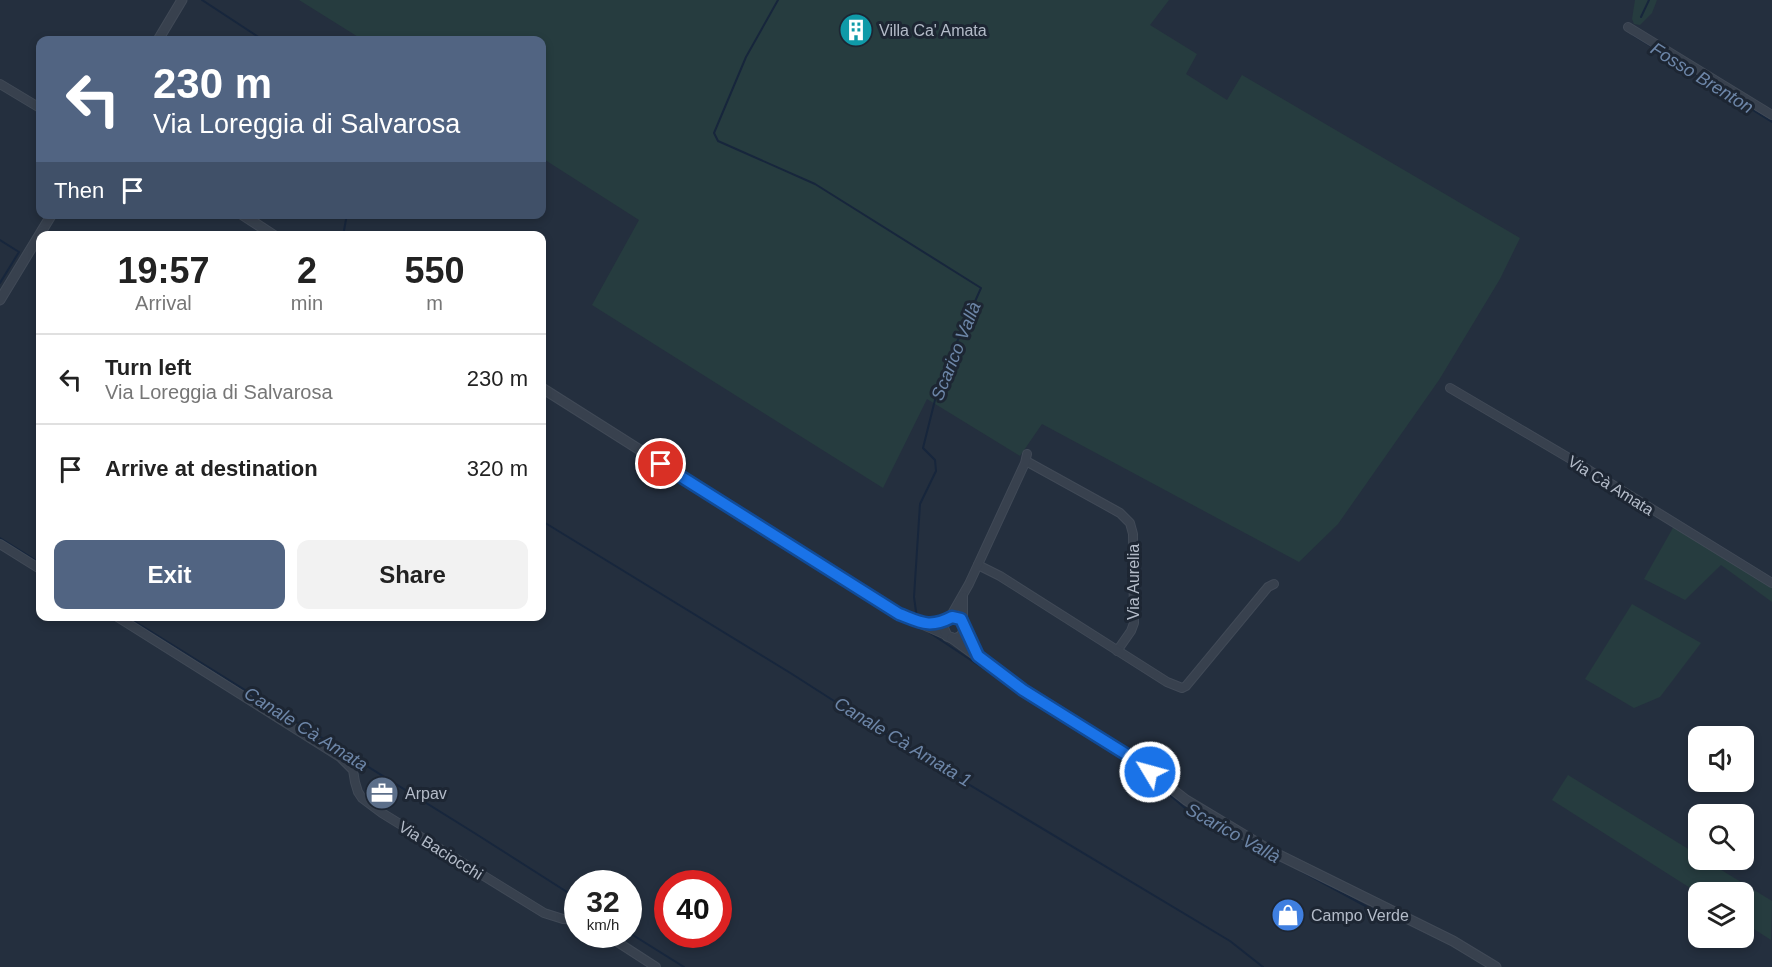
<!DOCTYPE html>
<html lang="en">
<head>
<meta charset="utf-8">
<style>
	body { margin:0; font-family:Helvetica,sans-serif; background:#f2f2f2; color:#222; height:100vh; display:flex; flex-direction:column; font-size:22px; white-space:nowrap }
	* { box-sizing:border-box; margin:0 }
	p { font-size:20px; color:#767676 }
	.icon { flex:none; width:33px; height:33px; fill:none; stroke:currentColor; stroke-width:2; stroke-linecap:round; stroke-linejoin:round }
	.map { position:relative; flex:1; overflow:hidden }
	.panel { position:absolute; left:36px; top:231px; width:510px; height:390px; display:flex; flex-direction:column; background:#fff; border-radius:12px; box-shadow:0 3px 9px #0003 }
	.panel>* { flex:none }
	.guide { position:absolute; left:36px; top:36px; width:510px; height:183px; border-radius:12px; box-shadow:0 3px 9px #0003; background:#516482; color:#fff; overflow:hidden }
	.tools { position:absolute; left:1688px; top:726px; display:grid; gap:12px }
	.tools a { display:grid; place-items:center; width:66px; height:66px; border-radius:12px; background:#fff; box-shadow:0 3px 9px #0003; font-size:30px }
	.speed { position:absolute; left:564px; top:870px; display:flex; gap:12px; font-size:30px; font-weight:700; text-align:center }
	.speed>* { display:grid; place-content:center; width:78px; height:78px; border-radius:50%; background:#fff; box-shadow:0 3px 9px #0003; line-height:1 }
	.speed small { font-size:15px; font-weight:400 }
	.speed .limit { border:9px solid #d22; background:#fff; color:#111 }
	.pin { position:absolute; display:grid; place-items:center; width:51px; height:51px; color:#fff; margin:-26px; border:3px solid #fff; border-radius:50%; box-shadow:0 2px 6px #0007 }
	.me { position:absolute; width:66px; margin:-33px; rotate:307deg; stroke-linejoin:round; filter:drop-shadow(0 0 4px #0008) }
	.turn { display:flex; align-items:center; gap:21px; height:126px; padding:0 18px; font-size:27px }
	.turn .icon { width:78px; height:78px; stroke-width:2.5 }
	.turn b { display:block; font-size:42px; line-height:51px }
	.then { display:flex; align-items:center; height:57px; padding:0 18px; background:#0003; gap:12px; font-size:22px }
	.eta { display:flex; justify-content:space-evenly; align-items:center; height:102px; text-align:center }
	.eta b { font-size:36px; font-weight:800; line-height:42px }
	.primary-button { display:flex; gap:12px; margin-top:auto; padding:12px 18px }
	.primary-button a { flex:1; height:69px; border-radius:12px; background:#516482; color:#fff; font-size:24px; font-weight:800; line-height:69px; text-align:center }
	.primary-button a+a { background:#f2f2f2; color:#222 }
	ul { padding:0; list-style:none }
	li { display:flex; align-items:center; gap:18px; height:90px; padding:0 18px; border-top:2px solid #e0e0e0 }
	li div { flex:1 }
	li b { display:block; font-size:22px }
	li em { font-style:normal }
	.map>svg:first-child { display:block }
	.green { fill:#263c3f }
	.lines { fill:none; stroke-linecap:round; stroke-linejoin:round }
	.stream { stroke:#17263c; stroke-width:2 }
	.minor-casing { stroke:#414a57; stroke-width:10 }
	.tertiary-casing { stroke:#414a57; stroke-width:11 }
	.minor { stroke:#38414e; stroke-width:8 }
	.tertiary { stroke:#38414e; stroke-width:9 }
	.route-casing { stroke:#114b97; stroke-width:15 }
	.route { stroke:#1a73e8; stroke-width:10 }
	.labels { text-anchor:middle; stroke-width:6; stroke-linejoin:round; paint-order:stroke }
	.poi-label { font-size:16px; fill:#b4bcc9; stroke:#1d2633; text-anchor:start }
	.street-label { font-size:16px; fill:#b4bcc9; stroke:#1d2633 }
	.water-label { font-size:18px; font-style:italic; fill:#6d86a8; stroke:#1d2633 }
</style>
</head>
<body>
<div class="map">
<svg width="1772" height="967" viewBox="0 0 1772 967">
	<rect width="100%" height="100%" fill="#242f3e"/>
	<g class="green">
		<polygon points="299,0 1169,0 1150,25 1197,54 1186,74 1227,100 1242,75 1520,238 1500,279 1439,380 1338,524 1299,562 1042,424 1020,456 927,399 883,488 592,305 639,220 542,158 542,40 363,40"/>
		<polygon points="1635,0 1657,0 1652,13 1640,25 1634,24 1632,19"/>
		<polygon points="1674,526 1772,583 1772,602 1721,565 1685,600 1644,579"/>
		<polygon points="1632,604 1701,643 1660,697 1634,708 1585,679"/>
		<polygon points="1568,775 1698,855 1698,860 1705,860 1772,901 1771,940 1743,922 1743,892 1698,893 1552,800"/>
	</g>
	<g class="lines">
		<g class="stream">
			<polyline points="202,0 263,40"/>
			<polyline points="778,0 746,57 714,133 718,141 815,184 981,288 940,380 923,448 935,460 936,471 920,504 914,597 917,619"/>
			<polyline points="1641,17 1649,0"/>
			<polyline points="1633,35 1772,122"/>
			<polyline points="343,236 347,214"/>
			<polyline points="0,240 19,252 0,283"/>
			<polyline points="542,521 792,674 898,742 1230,941 1263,967"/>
			<polyline points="0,538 40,563"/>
			<polyline points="126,616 476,834 578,899"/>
			<polyline points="921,627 1013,688"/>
			<polyline points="1069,724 1137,768"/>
			<polyline points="1151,779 1185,808 1243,840"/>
			<polyline points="1301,871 1371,909 1406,923"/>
			<polyline points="628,932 684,967"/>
		</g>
		<g class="minor-casing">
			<g id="minor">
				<polyline points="1628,27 1772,115"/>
				<polyline points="0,84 40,108"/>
				<polyline points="1450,388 1574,461 1772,583"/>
				<polyline points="1026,461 1120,513 1130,523 1133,534 1134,623 1131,631 1117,651"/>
				<polyline points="0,544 40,569"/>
				<polyline points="978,565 1000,576 1167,682 1182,688 1186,686 1268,587 1274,584"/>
				<polyline points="116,616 340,757 353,770 355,782 358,792 362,798 382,813 544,913 563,919 578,920"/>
				<polyline points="949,619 969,584 1025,463 1027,454"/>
				<polyline points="963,622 963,596"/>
				<polyline points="605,934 656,967"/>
			</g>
		</g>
		<g class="tertiary-casing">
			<g id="tertiary">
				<polyline points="158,40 182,0"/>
				<polyline points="241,214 275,236"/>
				<polyline points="0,300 52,214"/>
				<polyline points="542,388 899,614 945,634"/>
				<path d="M926 625C932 624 940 623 946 621 951 619 949 617 955 617 966 618 966 629 961 636L955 639 947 636 943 627 946 621"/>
				<polyline points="965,630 977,654"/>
				<polyline points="952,638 1023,690 1132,758 1186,800 1271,851 1453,941 1496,967"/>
			</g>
		</g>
		<use href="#minor" class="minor"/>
		<use href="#tertiary" class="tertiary"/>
	</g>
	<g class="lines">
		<g class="route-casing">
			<path id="route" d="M661 464 899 614C920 622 929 629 952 617L961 619 978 656 1023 690 1132 758 1150 772"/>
		</g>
		<use href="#route" class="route"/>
	</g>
	<defs>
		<g id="building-disc" transform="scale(1.725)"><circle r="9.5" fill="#0f9aa8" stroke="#1d2633"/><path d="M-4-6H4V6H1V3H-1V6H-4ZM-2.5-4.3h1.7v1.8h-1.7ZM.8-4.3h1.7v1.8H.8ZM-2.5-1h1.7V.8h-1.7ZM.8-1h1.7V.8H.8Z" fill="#fff"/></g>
		<g id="office-disc" transform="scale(1.725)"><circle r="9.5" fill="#5c6f8a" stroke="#1d2633"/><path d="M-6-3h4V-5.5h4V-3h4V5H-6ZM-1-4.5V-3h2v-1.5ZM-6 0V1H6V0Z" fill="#fff"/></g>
		<g id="shop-disc" transform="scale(1.725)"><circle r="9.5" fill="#3f7fe0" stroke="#1d2633"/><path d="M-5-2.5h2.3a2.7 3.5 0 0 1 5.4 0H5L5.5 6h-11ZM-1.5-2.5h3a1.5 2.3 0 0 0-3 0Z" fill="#fff"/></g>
	</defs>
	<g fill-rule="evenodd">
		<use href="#building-disc" x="856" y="30"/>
		<use href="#office-disc" x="382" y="793"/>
		<use href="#shop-disc" x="1288" y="915"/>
	</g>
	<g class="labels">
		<g class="poi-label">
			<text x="879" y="36">Villa Ca' Amata</text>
			<text x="405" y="799">Arpav</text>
			<text x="1311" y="921">Campo Verde</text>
		</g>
		<g class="street-label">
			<text transform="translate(1611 485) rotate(32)" y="6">Via Cà Amata</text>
			<text transform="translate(1133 582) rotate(-90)" y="6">Via Aurelia</text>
			<text transform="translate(441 850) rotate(32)" y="6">Via Baciocchi</text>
		</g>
		<g class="water-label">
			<text transform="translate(1702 78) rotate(32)" y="6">Fosso Brenton</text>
			<text transform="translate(956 351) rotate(-68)" y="6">Scarico Vallà</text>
			<text transform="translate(306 729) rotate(32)" y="6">Canale Cà Amata</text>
			<text transform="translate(903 742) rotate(31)" y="6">Canale Cà Amata 1</text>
			<text transform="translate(1233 833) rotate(29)" y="6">Scarico Vallà</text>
		</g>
	</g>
</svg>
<div class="tools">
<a><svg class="icon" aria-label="sound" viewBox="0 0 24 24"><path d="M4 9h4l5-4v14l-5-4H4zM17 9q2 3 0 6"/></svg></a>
<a><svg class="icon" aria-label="search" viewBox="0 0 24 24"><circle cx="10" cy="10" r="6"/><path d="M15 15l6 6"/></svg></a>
<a><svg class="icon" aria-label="layers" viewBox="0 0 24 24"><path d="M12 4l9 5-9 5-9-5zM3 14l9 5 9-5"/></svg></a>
</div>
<div class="speed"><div>32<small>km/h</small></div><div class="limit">40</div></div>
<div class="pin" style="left:661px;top:464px;background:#d93025"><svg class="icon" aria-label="arrive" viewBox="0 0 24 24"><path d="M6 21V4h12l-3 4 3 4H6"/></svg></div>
<svg class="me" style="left:1150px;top:772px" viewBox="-20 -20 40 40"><circle r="17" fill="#1a73e8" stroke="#fff" stroke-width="3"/><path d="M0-11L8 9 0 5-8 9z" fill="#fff"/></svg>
<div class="guide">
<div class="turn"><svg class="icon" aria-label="left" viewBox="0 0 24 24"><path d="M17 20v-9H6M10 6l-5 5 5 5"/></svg><div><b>230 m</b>Via Loreggia di Salvarosa</div></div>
<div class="then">Then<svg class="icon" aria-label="arrive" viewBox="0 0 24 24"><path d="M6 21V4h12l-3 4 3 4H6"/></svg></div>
</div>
<section class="panel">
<div class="eta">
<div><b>19:57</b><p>Arrival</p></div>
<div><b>2</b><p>min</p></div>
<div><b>550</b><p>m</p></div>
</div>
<ul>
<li><svg class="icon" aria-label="left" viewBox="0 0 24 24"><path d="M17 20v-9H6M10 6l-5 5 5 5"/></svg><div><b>Turn left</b><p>Via Loreggia di Salvarosa</p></div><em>230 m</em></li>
<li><svg class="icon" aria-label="arrive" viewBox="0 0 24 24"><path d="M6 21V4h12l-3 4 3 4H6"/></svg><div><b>Arrive at destination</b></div><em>320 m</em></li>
</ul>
<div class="primary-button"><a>Exit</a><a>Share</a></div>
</section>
</div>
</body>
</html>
